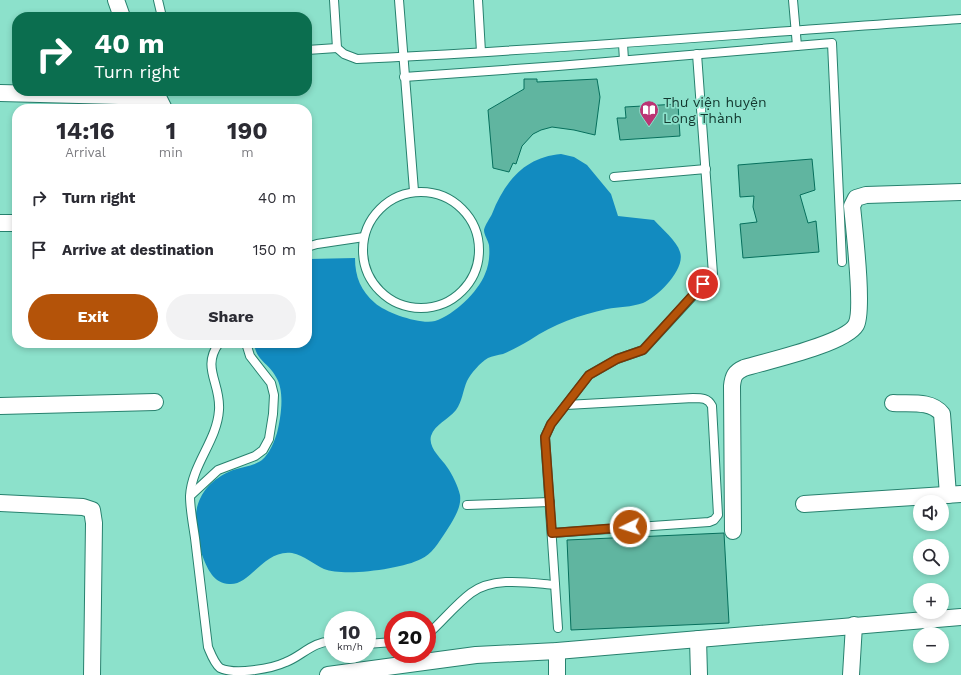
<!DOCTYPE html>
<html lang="en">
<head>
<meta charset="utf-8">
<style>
	body { margin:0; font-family:"Work Sans",sans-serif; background:#f2f2f3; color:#2b2b33; height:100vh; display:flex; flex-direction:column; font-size:15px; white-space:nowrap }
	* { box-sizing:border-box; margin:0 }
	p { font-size:13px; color:#7c7c81 }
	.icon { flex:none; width:22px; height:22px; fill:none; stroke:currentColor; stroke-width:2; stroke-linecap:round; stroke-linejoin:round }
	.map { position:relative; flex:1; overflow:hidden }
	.side { position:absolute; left:12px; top:104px; width:300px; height:244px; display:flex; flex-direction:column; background:#fff; border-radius:16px; box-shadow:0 2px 6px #0003 }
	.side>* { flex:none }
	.hud { position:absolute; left:12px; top:12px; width:300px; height:84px; border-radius:16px; box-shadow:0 2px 6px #0003; background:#0b6e4f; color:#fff; overflow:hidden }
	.tools { position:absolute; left:913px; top:495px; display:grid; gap:8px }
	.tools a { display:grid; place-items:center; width:36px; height:36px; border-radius:50%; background:#fff; box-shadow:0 2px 6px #0003; font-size:20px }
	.speed { position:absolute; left:324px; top:611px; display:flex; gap:8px; font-size:20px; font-weight:700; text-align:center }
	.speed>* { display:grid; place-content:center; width:52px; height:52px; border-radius:50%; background:#fff; box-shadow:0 2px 6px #0003; line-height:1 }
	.speed small { font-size:10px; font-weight:400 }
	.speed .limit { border:6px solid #d22; background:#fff; color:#111 }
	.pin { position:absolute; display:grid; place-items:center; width:34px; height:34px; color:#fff; margin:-17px; border:2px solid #fff; border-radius:50%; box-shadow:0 1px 4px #0007 }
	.me { position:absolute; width:44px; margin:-22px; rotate:266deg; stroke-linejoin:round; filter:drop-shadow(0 0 3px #0008) }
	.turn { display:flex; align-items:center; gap:14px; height:84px; padding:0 16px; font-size:18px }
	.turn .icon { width:52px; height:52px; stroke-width:2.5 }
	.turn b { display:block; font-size:28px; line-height:34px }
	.eta { display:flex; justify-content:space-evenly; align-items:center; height:68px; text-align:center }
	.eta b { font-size:24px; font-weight:700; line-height:28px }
	.action { display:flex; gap:8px; margin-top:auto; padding:8px 16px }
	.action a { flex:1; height:46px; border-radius:24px; background:#b45309; color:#fff; font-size:16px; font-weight:700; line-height:46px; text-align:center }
	.action a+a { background:#f2f2f3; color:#2b2b33 }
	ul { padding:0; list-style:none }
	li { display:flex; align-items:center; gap:12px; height:52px; padding:0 16px }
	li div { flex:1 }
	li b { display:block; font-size:15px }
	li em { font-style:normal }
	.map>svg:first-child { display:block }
	.water { fill:#128bc0 }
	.building { fill:#60b5a0; stroke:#066f5c }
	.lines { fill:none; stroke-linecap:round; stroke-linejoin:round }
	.service-casing { stroke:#27816e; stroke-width:10 }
	.minor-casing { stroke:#27816e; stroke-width:18 }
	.service { stroke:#fff; stroke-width:8 }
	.minor { stroke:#fff; stroke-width:16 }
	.route-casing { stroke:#753606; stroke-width:10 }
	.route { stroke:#b45309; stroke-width:7 }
	.labels { text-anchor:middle; stroke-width:3.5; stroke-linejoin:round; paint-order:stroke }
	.poi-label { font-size:14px; fill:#13382f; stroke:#8ce1cb; text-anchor:start }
</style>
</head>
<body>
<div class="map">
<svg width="961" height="675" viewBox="0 0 961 675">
	<rect width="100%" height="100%" fill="#8ce1cb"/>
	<path class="water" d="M561 154 574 157 587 165 611 194 618 216 654 220C662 229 677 241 680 252 686 269 658 297 643 303 632 307 618 307 607 309 579 315 554 324 530 340 522 345 512 350 503 354 498 355 492 356 488 358 480 363 471 373 467 381 463 390 462 402 456 410 448 420 435 424 431 436 428 448 441 458 447 467 452 474 458 486 460 495 462 508 452 522 445 533 439 542 431 555 421 559 402 569 344 577 324 569 313 564 305 556 292 553 264 549 250 586 229 584 215 583 209 572 204 560 189 523 191 487 233 470 242 467 254 466 262 460 270 453 274 442 277 433 281 417 285 391 276 377 269 363 256 361 254 343H307V261L309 259 355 258C355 277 361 291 375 303 386 313 421 325 435 321 454 315 478 292 485 274 489 265 490 255 489 245 488 240 484 235 484 230 485 225 490 218 492 214 505 181 525 157 561 154Z"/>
	<g class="building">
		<polygon points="524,79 537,79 537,82 597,79 600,97 595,135 574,130 552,127 541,130 533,134 522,146 516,164 513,163 509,172 493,168 488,110 524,89"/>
		<polygon points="678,104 680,136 620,140 617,118 626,118 625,107"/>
		<polygon points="812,159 815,190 800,195 808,223 816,221 819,252 743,258 740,224 757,222 753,207 754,196 740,197 738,165"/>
		<polygon points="724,533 729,623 571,630 567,540"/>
	</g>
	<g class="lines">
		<g class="service-casing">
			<g id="service">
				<polyline points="158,0 162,17"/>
				<path d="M334 0 337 48 344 54 357 59C558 50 760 32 961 19"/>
				<polyline points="399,0 414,191"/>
				<polyline points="478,0 481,52"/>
				<polyline points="793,0 797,46"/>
				<polyline points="623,44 624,60"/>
				<polyline points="307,50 337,48"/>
				<polyline points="404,77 558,66 832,43 842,262"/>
				<polyline points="614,177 706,169"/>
				<circle cx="421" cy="250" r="58"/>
				<polyline points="307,247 317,244 364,237"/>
				<path d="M219 343C201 368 221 383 219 410 217 441 192 464 190 496 190 509 193 524 195 538 199 574 204 611 208 647 211 654 214 663 220 668 235 675 271 669 286 662 302 656 314 640 333 642"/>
				<polyline points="191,495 218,470 255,456 263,450 269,439 273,414 274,395 271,383 250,356 246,343"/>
				<polyline points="467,505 550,502"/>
				<path d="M552 533 709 522 714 520 718 515 712 406C708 398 702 398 693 398L566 405"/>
				<polyline points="558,628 545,437 551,424 589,375 617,359 643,350 713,274 697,54"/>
				<path d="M427 635C442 622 455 605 471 593 494 576 530 583 555 585"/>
				<polyline points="367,644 393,642"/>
			</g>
		</g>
		<g class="minor-casing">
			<g id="minor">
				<polyline points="116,0 122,17"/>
				<polyline points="155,91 164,109"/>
				<polyline points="0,93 158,97"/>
				<polyline points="0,223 17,223"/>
				<path d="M893 403C910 404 931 400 942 414L948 495"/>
				<polyline points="0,406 155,402"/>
				<polyline points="0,503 83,507 92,510 94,523 92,675"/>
				<polyline points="804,504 961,494"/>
				<path d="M733 531 732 386C733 376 735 372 744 368 767 361 845 344 856 325 864 311 854 227 852 206L856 198 866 195 961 192"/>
				<polyline points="698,639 699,675"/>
				<polyline points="557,651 557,675"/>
				<polyline points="328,675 476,655 557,651 961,617"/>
				<polyline points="851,675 854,625"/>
			</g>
		</g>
		<use href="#service" class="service"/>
		<use href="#minor" class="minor"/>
	</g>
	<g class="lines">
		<g class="route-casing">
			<polyline id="route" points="630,527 552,533 545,437 551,424 589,375 617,359 643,350 703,284"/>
		</g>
		<use href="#route" class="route"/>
	</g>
	<defs>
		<g id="library-pin" transform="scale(1)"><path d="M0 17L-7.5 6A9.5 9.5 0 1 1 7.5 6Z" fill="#bb3474" stroke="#8ce1cb"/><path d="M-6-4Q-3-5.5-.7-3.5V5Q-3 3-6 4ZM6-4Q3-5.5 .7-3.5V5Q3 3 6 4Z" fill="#fff"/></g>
	</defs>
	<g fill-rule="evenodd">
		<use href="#library-pin" x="649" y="110"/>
	</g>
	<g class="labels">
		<g class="poi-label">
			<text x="663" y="107">Thư viện huyện<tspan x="663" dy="16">Long Thành</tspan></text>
		</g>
	</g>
</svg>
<div class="tools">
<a><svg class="icon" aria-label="sound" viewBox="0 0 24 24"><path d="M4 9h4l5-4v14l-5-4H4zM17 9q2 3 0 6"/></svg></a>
<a><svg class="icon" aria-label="search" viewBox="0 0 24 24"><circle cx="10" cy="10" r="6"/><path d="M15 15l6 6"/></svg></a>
<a>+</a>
<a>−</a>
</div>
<div class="speed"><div>10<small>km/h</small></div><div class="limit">20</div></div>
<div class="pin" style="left:703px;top:284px;background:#d93025"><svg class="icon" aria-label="arrive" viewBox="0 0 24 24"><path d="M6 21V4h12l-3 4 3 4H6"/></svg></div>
<svg class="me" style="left:630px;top:527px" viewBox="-20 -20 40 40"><circle r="17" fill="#b45309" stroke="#fff" stroke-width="3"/><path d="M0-11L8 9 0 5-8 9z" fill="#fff"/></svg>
<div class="hud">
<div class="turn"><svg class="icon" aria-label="right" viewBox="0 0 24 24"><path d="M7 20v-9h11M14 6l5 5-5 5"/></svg><div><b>40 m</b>Turn right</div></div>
</div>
<section class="side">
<div class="eta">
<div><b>14:16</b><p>Arrival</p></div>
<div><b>1</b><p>min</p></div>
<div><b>190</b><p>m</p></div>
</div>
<ul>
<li><svg class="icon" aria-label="right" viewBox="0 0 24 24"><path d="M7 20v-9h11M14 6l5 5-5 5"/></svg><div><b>Turn right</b></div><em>40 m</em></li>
<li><svg class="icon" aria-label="arrive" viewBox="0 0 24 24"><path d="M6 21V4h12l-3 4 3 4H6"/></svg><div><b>Arrive at destination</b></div><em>150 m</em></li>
</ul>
<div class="action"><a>Exit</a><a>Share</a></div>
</section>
</div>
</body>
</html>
